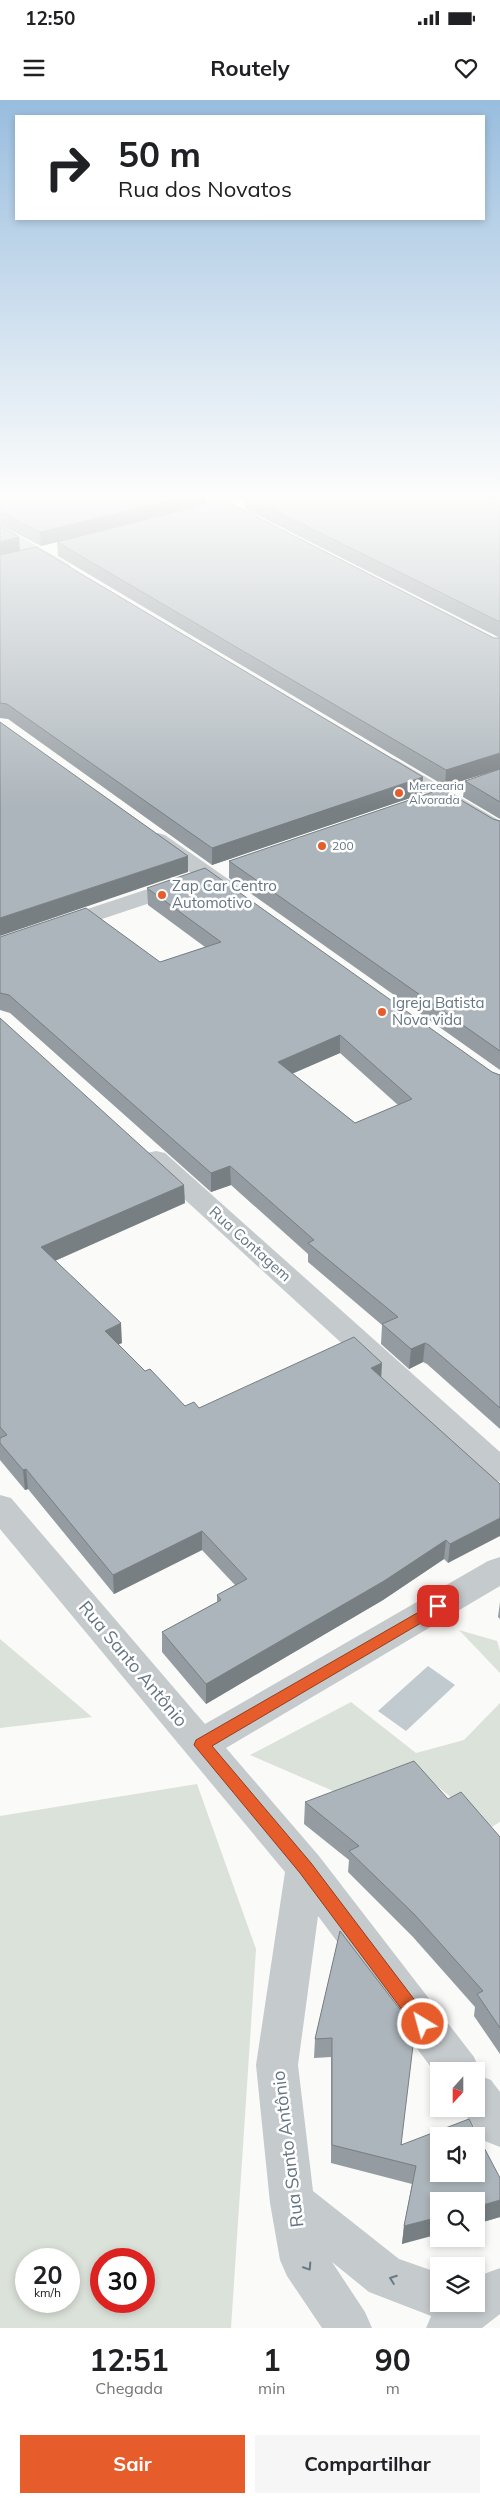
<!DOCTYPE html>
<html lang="pt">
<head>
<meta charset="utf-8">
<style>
	body { margin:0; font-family:Mulish,sans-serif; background:#f6f6f6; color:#202124; height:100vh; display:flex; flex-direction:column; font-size:19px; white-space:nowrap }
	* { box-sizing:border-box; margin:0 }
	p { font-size:16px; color:#757577 }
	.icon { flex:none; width:28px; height:28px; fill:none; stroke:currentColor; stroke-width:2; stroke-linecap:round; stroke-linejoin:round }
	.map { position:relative; height:2228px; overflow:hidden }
	.panel { display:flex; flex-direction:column; background:#fff; flex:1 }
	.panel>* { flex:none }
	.hud { position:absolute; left:15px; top:15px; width:470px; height:105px; border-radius:0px; box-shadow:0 2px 8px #0003; background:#fff; color:#202124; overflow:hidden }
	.needle { width:32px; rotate:201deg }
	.buttons { position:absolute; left:430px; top:1962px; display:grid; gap:10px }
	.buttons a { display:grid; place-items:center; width:55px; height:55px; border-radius:0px; background:#fff; box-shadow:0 2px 8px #0003; font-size:25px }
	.speed { position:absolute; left:15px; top:2148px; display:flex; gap:10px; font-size:25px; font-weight:700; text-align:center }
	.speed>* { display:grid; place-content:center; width:65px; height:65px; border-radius:50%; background:#fff; box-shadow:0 2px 8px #0003; line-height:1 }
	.speed small { font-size:12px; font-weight:400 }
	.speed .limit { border:8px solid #d22; background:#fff; color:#111 }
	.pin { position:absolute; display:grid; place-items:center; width:42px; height:42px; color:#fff; margin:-21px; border-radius:10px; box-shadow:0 2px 8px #0006 }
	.me { position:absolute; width:55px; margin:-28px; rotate:323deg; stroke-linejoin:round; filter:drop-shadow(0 0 4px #0008) }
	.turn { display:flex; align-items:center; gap:18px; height:105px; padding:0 20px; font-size:22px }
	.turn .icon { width:65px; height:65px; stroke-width:2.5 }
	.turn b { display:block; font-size:35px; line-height:42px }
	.eta { display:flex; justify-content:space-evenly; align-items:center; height:85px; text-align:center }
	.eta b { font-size:30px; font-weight:700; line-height:35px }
	.cta { display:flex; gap:10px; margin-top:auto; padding:10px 20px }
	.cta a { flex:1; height:58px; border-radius:0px; background:#e65d2b; color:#fff; font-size:20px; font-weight:700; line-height:58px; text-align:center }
	.cta a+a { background:#f6f6f6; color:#202124 }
	.status { display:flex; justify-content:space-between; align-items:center; height:35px; padding:0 25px; background:#fff; direction:ltr }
	.status svg { height:14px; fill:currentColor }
	header { display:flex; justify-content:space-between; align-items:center; height:65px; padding:0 20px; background:#fff; font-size:22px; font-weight:700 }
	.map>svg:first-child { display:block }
	.green { fill:#dbe2d9; fill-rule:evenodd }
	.water { fill:#c1cacf }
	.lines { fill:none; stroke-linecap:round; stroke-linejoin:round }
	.minor { fill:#c5cacd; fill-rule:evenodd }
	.tertiary { fill:#c5cacd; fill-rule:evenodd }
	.wall { fill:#949ca1; fill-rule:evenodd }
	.shaded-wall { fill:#787f83 }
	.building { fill:#acb5bb; stroke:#787f83; fill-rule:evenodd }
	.oneway { stroke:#697987 }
	.route { fill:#e65d2b; stroke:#963c1c }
	.poi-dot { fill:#e65d2b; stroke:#fff; stroke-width:2 }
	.labels { text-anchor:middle; stroke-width:5; stroke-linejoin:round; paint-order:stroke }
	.far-poi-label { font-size:12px; fill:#647583; stroke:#fff; text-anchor:start }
	.poi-label { font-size:15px; fill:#647583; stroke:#fff; text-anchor:start }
	.street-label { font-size:15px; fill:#647583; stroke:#fff }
	.near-street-label { font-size:18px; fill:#647583; stroke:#fff }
</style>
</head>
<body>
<div class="status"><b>12:50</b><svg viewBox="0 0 49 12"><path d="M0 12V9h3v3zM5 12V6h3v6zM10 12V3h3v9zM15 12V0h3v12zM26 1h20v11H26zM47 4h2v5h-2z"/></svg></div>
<header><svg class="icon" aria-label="menu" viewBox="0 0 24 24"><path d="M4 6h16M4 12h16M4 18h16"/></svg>Routely<svg class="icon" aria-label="heart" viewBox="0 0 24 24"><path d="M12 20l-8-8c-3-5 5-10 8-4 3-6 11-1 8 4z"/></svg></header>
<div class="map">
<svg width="500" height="2228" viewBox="0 0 500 2228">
	<rect width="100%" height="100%" fill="#fafaf8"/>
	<g class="green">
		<polygon points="459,1530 497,1541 500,1551 500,1573"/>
		<polygon points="0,1539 92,1617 0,1628"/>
		<polygon points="351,1602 416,1653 464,1640 500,1603 500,1722 485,1731 458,1703 417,1670 361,1703 250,1655"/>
		<path d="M197 1684 256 1849 231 2228H0V1716ZM26 2159H69V2201H26ZM101 2159H144V2201H101Z"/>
	</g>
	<polygon class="water" points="428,1566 455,1585 406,1631 378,1611"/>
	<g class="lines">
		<g class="minor">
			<polygon points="198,397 217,397 258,416 260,419 258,422 246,422 201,400"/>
			<polygon points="0,425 69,464 71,468 69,472 57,472 0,437"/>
			<polygon points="390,658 397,660 500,721 500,736 493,734 383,668 380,664 383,660"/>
			<polygon points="158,733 165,735 238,786 241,791 238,796 230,798 222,796 151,743 147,739 151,735"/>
			<polygon points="184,777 192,779 195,784 192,789 0,853 0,838"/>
			<polygon points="156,1051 165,1053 500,1352 500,1382 489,1378 147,1065 143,1059 147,1053"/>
			<polygon points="0,1395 11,1398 205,1624 488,1461 500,1457 500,1486 226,1648 319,1756 474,1957 480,1971 478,1975 491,1980 500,1992 500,2047 485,2041 461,2009 476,2009 476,1971 439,1971 439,1978 318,1816 298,1965 313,2091 399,2159 439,2173 439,2204 459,2204 455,2212 439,2219 369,2192 332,2162 365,2212 372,2228 322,2228 287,2176 280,2160 270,2103 256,1965 285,1772 0,1429"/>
		</g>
		<polygon class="tertiary" points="500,2168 500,2214 482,2228 426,2228 433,2212 441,2204 476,2204 476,2177"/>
	</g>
	<g class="wall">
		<polygon points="0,397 206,397 206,405 500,669 445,686 58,456 57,442 41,446 0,425"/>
		<polygon points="220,397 243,397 228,400"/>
		<polygon points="245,397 479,397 497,405 480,397 500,397 500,538 245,409"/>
		<polygon points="0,426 20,450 423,677 422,694 212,765 8,619 0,618"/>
		<polygon points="500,669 500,719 463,697 465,681"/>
		<polygon points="493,719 500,721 500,970 229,778 229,761"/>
		<path d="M147 788 492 972 500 975V1329L427 1264 423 1262 409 1269 381 1244 382 1225 308 1162V1154L231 1085 211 1092 10 913 0 910V837L160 862 205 847 148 805ZM340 953 398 1005 355 1023 292 973Z"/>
		<polygon points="0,918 185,1103 55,1161 122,1243 118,1244 145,1271 185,1306 199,1308 381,1277 500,1384 448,1463 444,1459 383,1500 206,1604 162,1552 162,1532 217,1502 217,1495 235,1485 202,1450 114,1494 28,1389 25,1390 0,1360"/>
		<polygon points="500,1502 500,1519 498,1517"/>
		<polygon points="448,1699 500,1737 500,1954 474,1916 475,1907 413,1837 348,1772 349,1760 304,1724 305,1702"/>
		<polygon points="340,1831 402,2045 500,2117 476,2124 476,2101 402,2144 404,2126 412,2084 331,2063 331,1957 314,1958 315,1939"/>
	</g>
	<g class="shaded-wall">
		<polygon points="186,397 206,397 206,405 41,446 40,432"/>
		<polygon points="228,397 243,397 228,400"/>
		<polygon points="19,437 20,451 0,456 0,442"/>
		<polygon points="500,653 500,669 445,686 446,670"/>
		<polygon points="423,677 422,694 212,765 212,748"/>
		<polygon points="188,756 188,772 0,836 0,818"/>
		<polygon points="340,935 340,953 278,980 278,962"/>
		<polygon points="230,1066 231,1085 211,1092 211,1073"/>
		<polygon points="184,1085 185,1103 43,1166 41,1147"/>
		<polygon points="121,1223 122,1243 106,1250 105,1231"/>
		<polygon points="425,1243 423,1262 409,1269 411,1249"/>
		<polygon points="382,1263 381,1282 371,1268"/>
		<polygon points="26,1369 28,1389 25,1390 23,1370"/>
		<polygon points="500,1418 500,1436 448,1463 450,1444"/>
		<polygon points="202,1431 202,1450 114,1494 113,1475"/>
		<polygon points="446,1440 444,1459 383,1500 206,1604 206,1584"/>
		<polygon points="500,2100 500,2117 476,2124 476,2107"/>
		<polygon points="439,2117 439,2134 402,2144 404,2126"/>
	</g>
	<g class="building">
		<polygon points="0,397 186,397 40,432 0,411"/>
		<polygon points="248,397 479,397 500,406 500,522"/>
		<polygon points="224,400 494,538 500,538 500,653 446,670 57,442"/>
		<polygon points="0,426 19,437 0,442"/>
		<polygon points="36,447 423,677 212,748 7,604 0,603 0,455"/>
		<polygon points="0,622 188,756 0,818"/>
		<polygon points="500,669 500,702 465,681"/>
		<polygon points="442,689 493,719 500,721 500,951 229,761"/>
		<path d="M205 768 492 972 500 975V1308L429 1245 425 1243 411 1249 382 1224 398 1217 308 1143 314 1140 230 1066 211 1073 9 895 0 893V837L86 808 160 862 221 842 147 788ZM340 935 412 999 355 1023 278 962Z"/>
		<polygon points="0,918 184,1085 41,1147 121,1223 105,1231 145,1271 150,1269 185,1306 194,1302 199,1308 354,1237 382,1263 371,1268 500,1384 500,1418 450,1444 446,1440 384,1481 206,1584 162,1532 221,1500 217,1495 247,1479 202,1431 113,1475 26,1369 23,1370 0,1343 0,1338 7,1335 0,1327"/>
		<polygon points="414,1661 448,1699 461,1692 500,1737 500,1928 477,1894 483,1891 415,1815 349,1751 359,1746 305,1702"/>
		<path d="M340 1831 415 1929 401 2045 469 2019 500 2078V2100L476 2107V2101H439V2117L404 2126 416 2066 332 2045V1938L315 1939ZM439 2036H476V2074H439Z"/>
	</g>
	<defs><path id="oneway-chevron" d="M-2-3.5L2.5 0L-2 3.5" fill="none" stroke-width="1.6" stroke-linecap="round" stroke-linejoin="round" transform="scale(1.25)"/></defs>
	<g class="oneway">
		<use href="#oneway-chevron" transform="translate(308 2167) rotate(57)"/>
		<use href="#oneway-chevron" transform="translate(393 2179) rotate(-160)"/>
	</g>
	<linearGradient id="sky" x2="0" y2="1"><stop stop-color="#98bdde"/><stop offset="0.56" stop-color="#fdfdfc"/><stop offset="1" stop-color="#fdfdfc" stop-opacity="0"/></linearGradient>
	<rect width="500" height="709" fill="url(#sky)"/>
	<polygon class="route" points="438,1501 443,1502 446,1506 443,1510 212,1646 311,1763 429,1919 432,1924 429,1930 423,1932 417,1930 300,1773 194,1645 196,1640"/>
	<g class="poi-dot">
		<circle cx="399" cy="693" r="5"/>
		<circle cx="322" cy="746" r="5"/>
		<circle cx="162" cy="795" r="5"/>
		<circle cx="382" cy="912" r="5"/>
	</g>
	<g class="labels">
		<g class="far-poi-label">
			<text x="409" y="690">Mercearia<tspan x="409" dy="14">Alvorada</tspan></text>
			<text x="332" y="750">200</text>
		</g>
		<g class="poi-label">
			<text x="172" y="791">Zap Car Centro<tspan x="172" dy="17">Automotivo</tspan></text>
			<text x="392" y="908">Igreja Batista<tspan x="392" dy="17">Nova vida</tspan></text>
		</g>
		<g class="street-label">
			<text transform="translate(250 1144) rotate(42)" y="5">Rua Contagem</text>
		</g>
		<g class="near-street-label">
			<text transform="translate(133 1564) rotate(50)" y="6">Rua Santo Antônio</text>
			<text transform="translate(288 2049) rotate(-97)" y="6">Rua Santo Antônio</text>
		</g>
	</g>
</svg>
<div class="buttons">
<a><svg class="needle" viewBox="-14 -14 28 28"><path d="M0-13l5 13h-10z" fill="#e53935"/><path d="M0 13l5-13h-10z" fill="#757577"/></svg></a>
<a><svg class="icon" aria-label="sound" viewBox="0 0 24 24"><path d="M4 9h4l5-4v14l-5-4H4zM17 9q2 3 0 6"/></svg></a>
<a><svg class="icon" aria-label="search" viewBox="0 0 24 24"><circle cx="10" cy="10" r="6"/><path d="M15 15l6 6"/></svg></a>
<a><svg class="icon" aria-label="layers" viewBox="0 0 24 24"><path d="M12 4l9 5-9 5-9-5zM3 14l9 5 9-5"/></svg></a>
</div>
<div class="speed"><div>20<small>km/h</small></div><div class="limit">30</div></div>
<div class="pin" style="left:438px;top:1506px;background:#d93025"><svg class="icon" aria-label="arrive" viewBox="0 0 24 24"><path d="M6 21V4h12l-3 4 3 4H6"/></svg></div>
<svg class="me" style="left:423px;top:1924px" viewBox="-20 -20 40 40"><circle r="17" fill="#e65d2b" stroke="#fff" stroke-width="3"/><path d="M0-11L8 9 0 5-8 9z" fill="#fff"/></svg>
<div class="hud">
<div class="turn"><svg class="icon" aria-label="right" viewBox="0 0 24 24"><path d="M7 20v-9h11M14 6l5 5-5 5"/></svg><div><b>50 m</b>Rua dos Novatos</div></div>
</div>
</div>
<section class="panel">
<div class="eta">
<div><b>12:51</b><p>Chegada</p></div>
<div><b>1</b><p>min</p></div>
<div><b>90</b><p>m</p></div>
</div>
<div class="cta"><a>Sair</a><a>Compartilhar</a></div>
</section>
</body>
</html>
